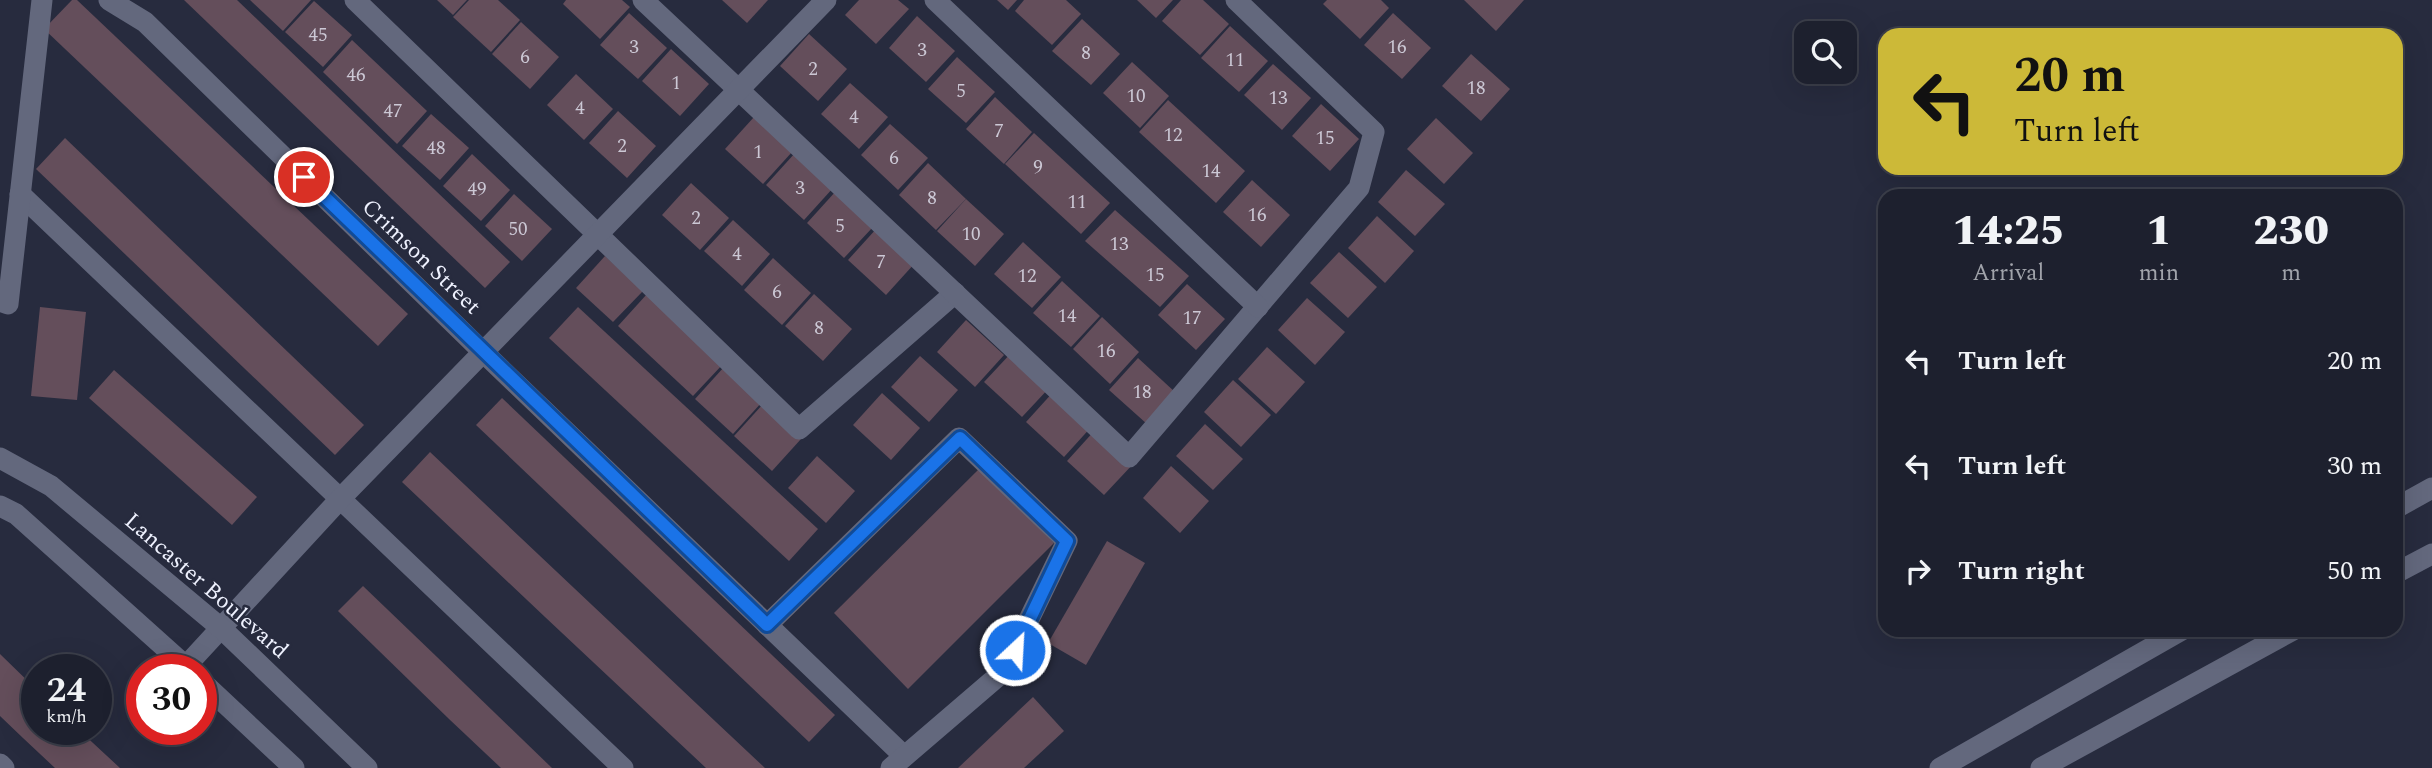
<!DOCTYPE html>
<html lang="en">
<head>
<meta charset="utf-8">
<style>
	body { margin:0; font-family:Spectral,serif; background:#2a2d3a; color:#f1f3f6; height:100vh; display:flex; flex-direction:column; font-size:26px; white-space:nowrap }
	* { box-sizing:border-box; margin:0 }
	p { font-size:23px; color:#a0a3aa }
	.icon { flex:none; width:38px; height:38px; fill:none; stroke:currentColor; stroke-width:2; stroke-linecap:round; stroke-linejoin:round }
	.map { position:relative; flex:1; overflow:hidden }
	.panel { position:absolute; left:1878px; top:189px; width:525px; height:448px; display:flex; flex-direction:column; background:#1d202e; border-radius:21px; box-shadow:0 7px 28px #0002,0 0 0 2px #3b3e4a }
	.panel>* { flex:none }
	.banner { position:absolute; left:1878px; top:28px; width:525px; height:147px; border-radius:21px; box-shadow:0 7px 28px #0002,0 0 0 2px #3b3e4a; background:#ccb938; color:#111; overflow:hidden }
	.fabs { position:absolute; left:1794px; top:21px; display:grid; gap:14px }
	.fabs a { display:grid; place-items:center; width:63px; height:63px; border-radius:14px; background:#1d202e; box-shadow:0 7px 28px #0002,0 0 0 2px #3b3e4a; font-size:35px }
	.speed { position:absolute; left:21px; top:654px; display:flex; gap:14px; font-size:35px; font-weight:700; text-align:center }
	.speed>* { display:grid; place-content:center; width:91px; height:91px; border-radius:50%; background:#1d202e; box-shadow:0 7px 28px #0002,0 0 0 2px #3b3e4a; line-height:1 }
	.speed small { font-size:18px; font-weight:400 }
	.speed .limit { border:10px solid #d22; background:#fff; color:#111 }
	.pin { position:absolute; display:grid; place-items:center; width:60px; height:60px; color:#fff; margin:-30px; border:4px solid #fff; border-radius:50%; box-shadow:0 2px 7px #0007 }
	.me { position:absolute; width:77px; margin:-38px; rotate:25deg; stroke-linejoin:round; filter:drop-shadow(0 0 5px #0008) }
	.turn { display:flex; align-items:center; gap:24px; height:147px; padding:0 21px; font-size:32px }
	.turn .icon { width:91px; height:91px; stroke-width:2.5 }
	.turn b { display:block; font-size:49px; line-height:60px }
	.eta { display:flex; justify-content:space-evenly; align-items:center; height:119px; text-align:center }
	.eta b { font-size:42px; font-weight:800; line-height:49px }
	ul { padding:0; list-style:none }
	li { display:flex; align-items:center; gap:21px; height:105px; padding:0 21px }
	li div { flex:1 }
	li b { display:block; font-size:26px }
	li em { font-style:normal }
	.map>svg:first-child { display:block }
	.building { fill:#644e5b }
	.lines { fill:none; stroke-linecap:round; stroke-linejoin:round }
	.street { stroke:#63687d; stroke-width:21 }
	.secondary { stroke:#63687d; stroke-width:21 }
	.route-casing { stroke:#114b97; stroke-width:18 }
	.route { stroke:#1a73e8; stroke-width:12 }
	.labels { text-anchor:middle; stroke-width:5; stroke-linejoin:round; paint-order:stroke }
	.number-label { font-size:19px; fill:#ccc8d5 }
	.street-label { font-size:23px; fill:#eef1fe; stroke:#272b3e }
</style>
</head>
<body>
<div class="map">
<svg width="2432" height="768" viewBox="0 0 2432 768">
	<rect width="100%" height="100%" fill="#272b3e"/>
	<g class="building">
		<polygon points="72,0 77,0 408,314 378,346 44,29"/>
		<polygon points="184,0 237,0 510,262 485,288"/>
		<polygon points="250,0 311,0 283,31"/>
		<polygon points="437,0 467,0 453,15"/>
		<polygon points="469,0 498,0 520,20 491,52 453,17"/>
		<polygon points="566,0 622,0 630,7 600,39 563,4"/>
		<polygon points="722,0 768,0 747,23"/>
		<polygon points="859,0 898,0 909,9 876,44 845,15"/>
		<polygon points="997,0 1017,0 1008,10"/>
		<polygon points="1024,0 1066,0 1081,14 1052,45 1015,11"/>
		<polygon points="1137,0 1173,0 1156,18"/>
		<polygon points="1181,0 1203,0 1229,24 1200,55 1162,21"/>
		<polygon points="1327,0 1381,0 1389,8 1360,39 1323,4"/>
		<polygon points="1464,0 1524,0 1496,31"/>
		<polygon points="314,1 352,35 323,67 285,32"/>
		<polygon points="629,13 667,48 638,79 600,45"/>
		<polygon points="1393,13 1431,48 1402,79 1364,45"/>
		<polygon points="917,16 955,51 926,82 889,48"/>
		<polygon points="1082,19 1120,54 1091,85 1052,51"/>
		<polygon points="521,22 559,57 530,89 492,54"/>
		<polygon points="1230,26 1268,61 1239,92 1201,58"/>
		<polygon points="809,34 847,69 818,101 780,66"/>
		<polygon points="352,40 427,111 397,144 323,72"/>
		<polygon points="671,49 709,84 680,116 642,81"/>
		<polygon points="1471,54 1510,89 1481,121 1442,86"/>
		<polygon points="957,57 995,92 966,123 928,89"/>
		<polygon points="1132,62 1169,96 1140,128 1103,93"/>
		<polygon points="1273,64 1311,98 1282,130 1244,95"/>
		<polygon points="576,74 613,109 584,140 547,105"/>
		<polygon points="850,83 888,117 859,149 821,114"/>
		<polygon points="995,97 1032,132 1004,164 966,129"/>
		<polygon points="1168,100 1245,171 1216,203 1139,132"/>
		<polygon points="1321,104 1359,139 1330,171 1292,136"/>
		<polygon points="618,111 656,146 627,178 589,143"/>
		<polygon points="431,114 469,148 440,180 402,146"/>
		<polygon points="754,117 792,152 763,184 725,149"/>
		<polygon points="1436,118 1473,153 1444,184 1407,149"/>
		<polygon points="890,124 928,158 898,190 861,155"/>
		<polygon points="1034,133 1110,203 1081,234 1005,164"/>
		<polygon points="65,138 364,425 335,455 36,169"/>
		<polygon points="795,153 833,188 804,220 766,185"/>
		<polygon points="472,154 510,190 481,221 443,186"/>
		<polygon points="928,163 966,199 936,230 899,195"/>
		<polygon points="1406,170 1445,204 1415,236 1378,202"/>
		<polygon points="1252,180 1290,215 1261,247 1223,212"/>
		<polygon points="691,183 729,218 700,250 662,215"/>
		<polygon points="836,191 873,227 844,258 807,223"/>
		<polygon points="514,194 552,229 522,261 485,226"/>
		<polygon points="966,199 1004,234 975,266 937,231"/>
		<polygon points="1115,210 1189,276 1160,307 1085,241"/>
		<polygon points="1377,216 1414,251 1385,283 1348,248"/>
		<polygon points="733,220 770,254 742,286 704,251"/>
		<polygon points="877,228 915,263 886,295 848,260"/>
		<polygon points="1023,242 1061,277 1032,308 994,274"/>
		<polygon points="1339,252 1377,287 1348,318 1310,283"/>
		<polygon points="605,256 643,291 613,322 576,288"/>
		<polygon points="773,258 811,293 782,325 744,290"/>
		<polygon points="1062,281 1100,316 1071,347 1033,313"/>
		<polygon points="1187,284 1225,319 1196,350 1158,315"/>
		<polygon points="647,294 723,364 693,396 618,326"/>
		<polygon points="814,294 852,329 823,361 785,326"/>
		<polygon points="1307,298 1345,332 1315,365 1278,330"/>
		<polygon points="40,307 86,312 77,400 31,396"/>
		<polygon points="578,307 818,529 789,561 549,338"/>
		<polygon points="1102,317 1139,352 1110,384 1073,349"/>
		<polygon points="966,320 1004,355 975,387 937,352"/>
		<polygon points="1267,347 1305,382 1276,414 1238,379"/>
		<polygon points="1013,351 1051,386 1022,417 984,382"/>
		<polygon points="920,356 958,390 929,422 891,387"/>
		<polygon points="1138,358 1176,393 1147,424 1109,390"/>
		<polygon points="724,367 762,402 733,434 695,399"/>
		<polygon points="114,370 257,497 232,525 89,398"/>
		<polygon points="1233,380 1271,415 1241,447 1204,412"/>
		<polygon points="1055,390 1093,425 1064,457 1026,422"/>
		<polygon points="882,393 920,428 891,460 853,425"/>
		<polygon points="502,398 835,715 809,742 476,425"/>
		<polygon points="763,404 801,439 772,471 734,436"/>
		<polygon points="1205,424 1243,459 1213,490 1176,456"/>
		<polygon points="1096,429 1134,463 1104,495 1067,461"/>
		<polygon points="430,452 716,722 765,768 706,768 545,617 402,482"/>
		<polygon points="817,456 855,491 826,523 788,488"/>
		<polygon points="1171,466 1209,501 1180,533 1143,498"/>
		<polygon points="980,468 1054,543 908,689 834,613"/>
		<polygon points="1107,541 1145,563 1086,665 1048,643"/>
		<polygon points="363,586 437,657 552,768 501,768 449,719 338,611"/>
		<polygon points="0,654 37,690 37,730 79,730 120,768 55,768 23,738 0,716"/>
		<polygon points="1033,697 1064,731 1024,768 958,768"/>
	</g>
	<g class="lines">
		<g class="street">
			<polyline points="109,0 145,22 483,352 904,756"/>
			<polyline points="355,0 799,429 955,293"/>
			<polyline points="643,0 1129,457 1359,188 1374,132 1236,0"/>
			<polyline points="935,0 1258,307"/>
			<polyline points="20,194 623,768"/>
			<polyline points="0,301 8,304 42,0"/>
			<polyline points="767,625 959,438 1067,541 1004,671 891,768"/>
			<polyline points="186,666 340,499 826,0"/>
			<polyline points="0,764 4,768"/>
		</g>
		<g class="secondary">
			<polyline points="0,458 51,486 221,628 367,768"/>
			<polyline points="0,506 16,514 190,670"/>
			<polyline points="2396,508 2432,488"/>
			<polyline points="2396,573 2432,554"/>
			<polyline points="201,681 294,768"/>
			<polyline points="1940,768 2182,630"/>
			<polyline points="2041,768 2293,630"/>
		</g>
	</g>
	<g class="lines">
		<g class="route-casing">
			<polyline id="route" points="304,177 767,625 960,438 1067,541 1015,650"/>
		</g>
		<use href="#route" class="route"/>
	</g>
	<g class="labels">
		<g class="number-label">
			<text x="318" y="41">45</text>
			<text x="634" y="53">3</text>
			<text x="1397" y="53">16</text>
			<text x="922" y="56">3</text>
			<text x="1086" y="59">8</text>
			<text x="525" y="63">6</text>
			<text x="1235" y="66">11</text>
			<text x="813" y="75">2</text>
			<text x="356" y="81">46</text>
			<text x="676" y="89">1</text>
			<text x="1476" y="94">18</text>
			<text x="961" y="97">5</text>
			<text x="1136" y="102">10</text>
			<text x="1278" y="104">13</text>
			<text x="580" y="114">4</text>
			<text x="393" y="117">47</text>
			<text x="854" y="123">4</text>
			<text x="999" y="137">7</text>
			<text x="1173" y="141">12</text>
			<text x="1325" y="144">15</text>
			<text x="622" y="152">2</text>
			<text x="436" y="154">48</text>
			<text x="758" y="158">1</text>
			<text x="894" y="164">6</text>
			<text x="1038" y="173">9</text>
			<text x="1211" y="177">14</text>
			<text x="800" y="194">3</text>
			<text x="477" y="195">49</text>
			<text x="932" y="204">8</text>
			<text x="1077" y="208">11</text>
			<text x="1257" y="221">16</text>
			<text x="696" y="224">2</text>
			<text x="840" y="232">5</text>
			<text x="518" y="235">50</text>
			<text x="971" y="240">10</text>
			<text x="1119" y="250">13</text>
			<text x="737" y="260">4</text>
			<text x="881" y="268">7</text>
			<text x="1155" y="281">15</text>
			<text x="1027" y="282">12</text>
			<text x="777" y="298">6</text>
			<text x="1067" y="322">14</text>
			<text x="1192" y="324">17</text>
			<text x="819" y="334">8</text>
			<text x="1106" y="357">16</text>
			<text x="1142" y="398">18</text>
		</g>
		<g class="street-label">
			<text transform="translate(422 256) rotate(44)" y="8">Crimson Street</text>
			<text transform="translate(207 585) rotate(41)" y="8">Lancaster Boulevard</text>
		</g>
	</g>
</svg>
<div class="fabs">
<a><svg class="icon" aria-label="search" viewBox="0 0 24 24"><circle cx="10" cy="10" r="6"/><path d="M15 15l6 6"/></svg></a>
</div>
<div class="speed"><div>24<small>km/h</small></div><div class="limit">30</div></div>
<div class="pin" style="left:304px;top:177px;background:#d93025"><svg class="icon" aria-label="arrive" viewBox="0 0 24 24"><path d="M6 21V4h12l-3 4 3 4H6"/></svg></div>
<svg class="me" style="left:1015px;top:650px" viewBox="-20 -20 40 40"><circle r="17" fill="#1a73e8" stroke="#fff" stroke-width="3"/><path d="M0-11L8 9 0 5-8 9z" fill="#fff"/></svg>
<div class="banner">
<div class="turn"><svg class="icon" aria-label="left" viewBox="0 0 24 24"><path d="M17 20v-9H6M10 6l-5 5 5 5"/></svg><div><b>20 m</b>Turn left</div></div>
</div>
<section class="panel">
<div class="eta">
<div><b>14:25</b><p>Arrival</p></div>
<div><b>1</b><p>min</p></div>
<div><b>230</b><p>m</p></div>
</div>
<ul>
<li><svg class="icon" aria-label="left" viewBox="0 0 24 24"><path d="M17 20v-9H6M10 6l-5 5 5 5"/></svg><div><b>Turn left</b></div><em>20 m</em></li>
<li><svg class="icon" aria-label="left" viewBox="0 0 24 24"><path d="M17 20v-9H6M10 6l-5 5 5 5"/></svg><div><b>Turn left</b></div><em>30 m</em></li>
<li><svg class="icon" aria-label="right" viewBox="0 0 24 24"><path d="M7 20v-9h11M14 6l5 5-5 5"/></svg><div><b>Turn right</b></div><em>50 m</em></li>
</ul>
</section>
</div>
</body>
</html>
